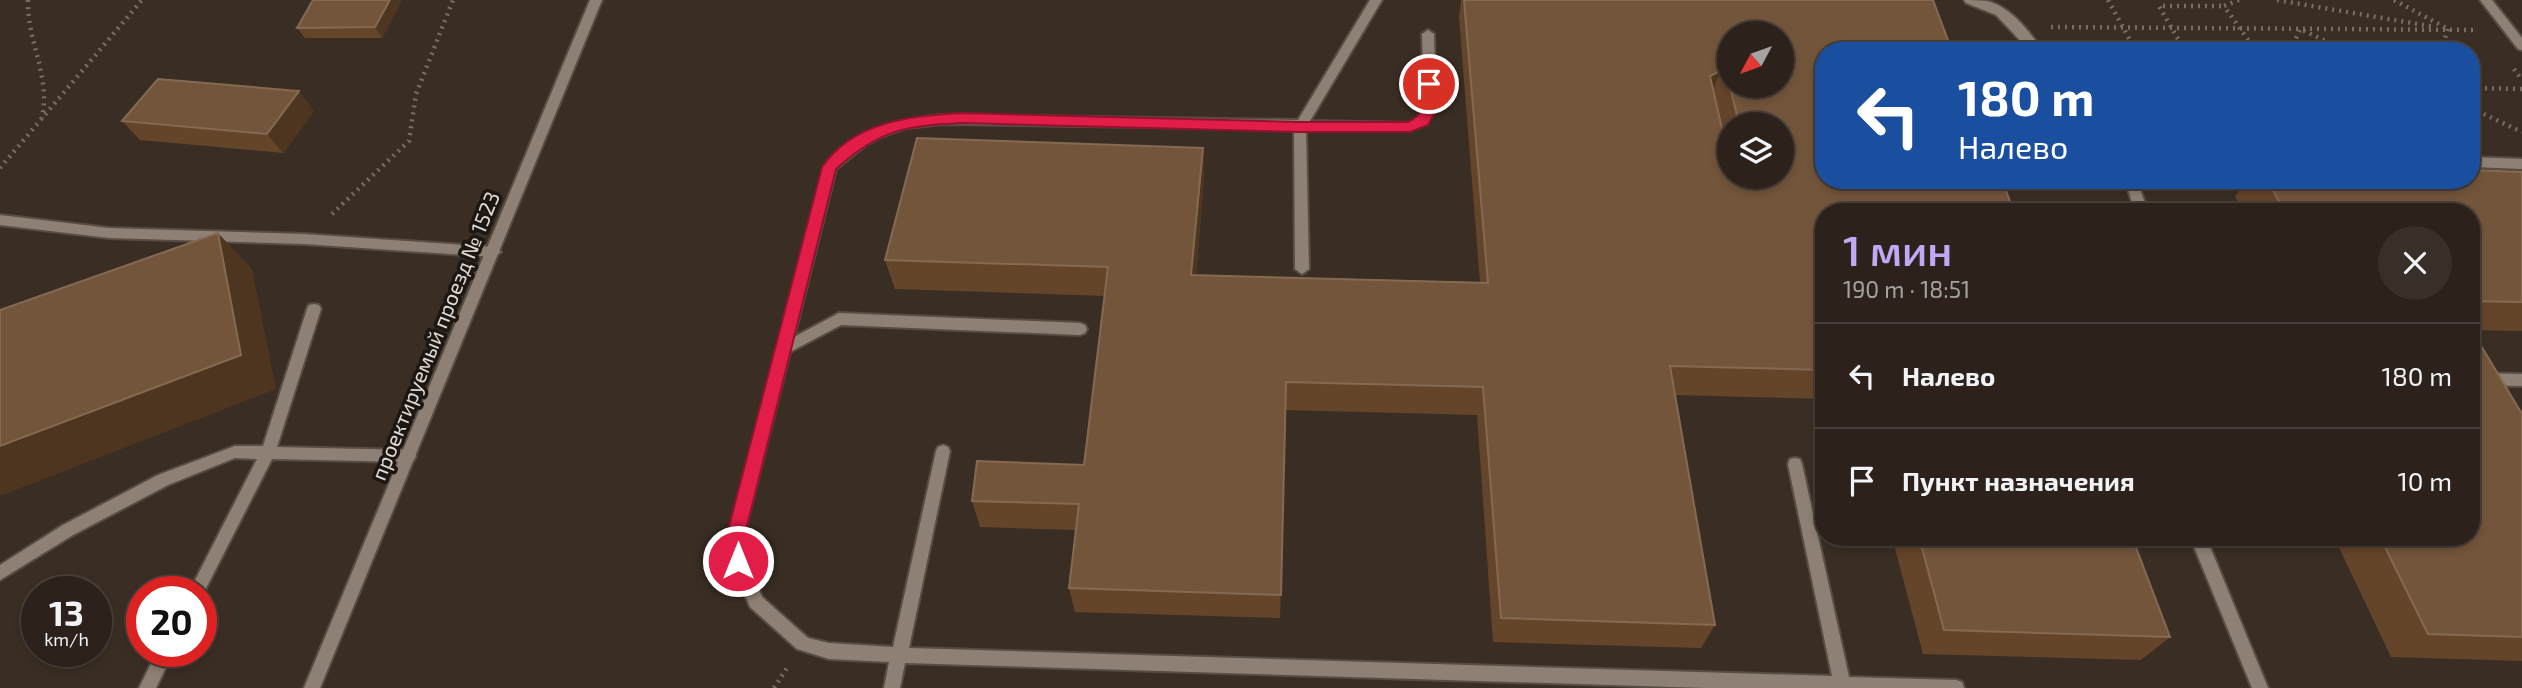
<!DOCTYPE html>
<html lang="ru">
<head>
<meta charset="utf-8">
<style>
	body { margin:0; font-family:"Exo 2",sans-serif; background:#382f28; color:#f1f3f6; height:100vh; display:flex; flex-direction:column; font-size:26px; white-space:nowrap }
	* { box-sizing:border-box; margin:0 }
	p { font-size:23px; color:#a6a4a3 }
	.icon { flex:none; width:38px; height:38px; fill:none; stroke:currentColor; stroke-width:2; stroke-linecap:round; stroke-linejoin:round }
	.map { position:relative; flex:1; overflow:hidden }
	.panel { position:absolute; left:1815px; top:203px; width:665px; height:343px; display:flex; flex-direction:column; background:#2c221b; border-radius:28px; box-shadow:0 4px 10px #0003,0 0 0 2px #483f3a }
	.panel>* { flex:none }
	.banner { position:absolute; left:1815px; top:42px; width:665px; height:147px; border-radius:28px; box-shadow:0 4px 10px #0003,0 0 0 2px #483f3a; background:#1a4fa0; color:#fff; overflow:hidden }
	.needle { width:46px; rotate:229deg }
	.fabs { position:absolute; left:1717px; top:21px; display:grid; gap:14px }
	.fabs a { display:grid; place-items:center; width:77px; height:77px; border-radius:50%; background:#2c221b; box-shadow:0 4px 10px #0003,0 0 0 2px #483f3a; font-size:35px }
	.speed { position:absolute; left:21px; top:576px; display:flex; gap:14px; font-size:35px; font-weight:700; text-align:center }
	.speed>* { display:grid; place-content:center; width:91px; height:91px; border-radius:50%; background:#2c221b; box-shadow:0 4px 10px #0003,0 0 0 2px #483f3a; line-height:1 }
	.speed small { font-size:18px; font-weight:400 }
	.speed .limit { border:10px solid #d22; background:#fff; color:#111 }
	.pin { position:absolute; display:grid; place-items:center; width:60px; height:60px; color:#fff; margin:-30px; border:4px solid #fff; border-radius:50%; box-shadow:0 2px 7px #0007 }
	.me { position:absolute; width:77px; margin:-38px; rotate:0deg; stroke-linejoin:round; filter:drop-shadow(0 0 5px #0008) }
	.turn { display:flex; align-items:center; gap:24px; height:147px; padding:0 28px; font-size:32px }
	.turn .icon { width:91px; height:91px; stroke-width:2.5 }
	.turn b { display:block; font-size:49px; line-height:60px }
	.round { display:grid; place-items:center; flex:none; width:74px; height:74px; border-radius:37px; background:#382f28 }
	.headline { display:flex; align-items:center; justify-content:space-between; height:119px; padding:0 28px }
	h1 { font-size:42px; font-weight:600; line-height:52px; color:#bfa9f4 }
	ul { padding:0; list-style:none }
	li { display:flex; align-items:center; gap:21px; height:105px; padding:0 28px; border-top:2px solid #483f3a }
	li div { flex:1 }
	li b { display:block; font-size:26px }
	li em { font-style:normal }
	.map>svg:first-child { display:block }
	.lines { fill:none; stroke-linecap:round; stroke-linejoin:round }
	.lane-casing { stroke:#574d44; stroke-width:4 }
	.street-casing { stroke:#574d44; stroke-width:4 }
	.path { stroke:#796e65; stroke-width:4.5; stroke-dasharray:2 5; stroke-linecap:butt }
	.lane { fill:#8e8074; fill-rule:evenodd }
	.street { fill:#8e8074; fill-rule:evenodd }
	.wall { fill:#654529; fill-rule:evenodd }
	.shaded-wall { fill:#4e351f }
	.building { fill:#73553b; stroke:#846a53; stroke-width:2; fill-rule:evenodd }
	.route { fill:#e11d48; stroke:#92132f; stroke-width:2 }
	.labels { text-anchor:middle; stroke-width:7; stroke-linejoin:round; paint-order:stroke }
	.street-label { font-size:21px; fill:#e2dad3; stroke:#1d1713 }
</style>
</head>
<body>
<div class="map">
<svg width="2522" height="688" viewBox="0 0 2522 688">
	<rect width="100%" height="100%" fill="#3a2e24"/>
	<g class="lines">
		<g class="lane-casing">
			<g id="lane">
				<path d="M1370 0H1382L1310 121 1409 123 1419 118 1424 109 1422 34 1428 30 1434 34 1436 109 1427 124 1410 131 1306 129 1309 269 1302 274 1295 269 1294 129 942 124 906 128 880 137 866 145 836 169 794 337 839 313 1080 323 1085 325 1087 329 1085 333 1080 335 841 325 790 352 741 546 762 597 808 638 829 643 893 647 936 451 938 447 943 445 948 447 950 451 909 648 1832 676 1788 464 1790 459 1795 458 1800 459 1802 464 1849 677 1956 680 1962 682 1964 688H1705L905 663 900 688H884L889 662 829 659 797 649 750 607 725 546 826 164C863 131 893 119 942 115L1298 120Z"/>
				<path d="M1964 0C1972 0 1980 0 1987 1 2011 7 2030 32 2043 51H2030L1996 15 1966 3Z"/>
				<polygon points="2480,0 2492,0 2522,38 2522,50 2518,49"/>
				<polygon points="2471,157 2522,159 2522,169 2471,167"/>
				<polygon points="2125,180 2137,180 2148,212 2135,212"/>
				<polygon points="0,215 109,228 304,234 494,247 501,252 494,257 304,244 109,238 0,225"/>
				<polygon points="314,304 319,305 321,309 277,447 409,450 414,452 416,456 414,460 409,462 272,459 201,598 201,592 189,592 257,459 235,458 168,485 73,535 0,580 0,565 63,525 158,475 235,446 263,446 307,309 309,305"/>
				<polygon points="2471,373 2522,374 2522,386 2471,385"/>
				<polygon points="2190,537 2206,537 2268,688 2252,688"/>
				<polygon points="157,651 174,651 156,688 139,688"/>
			</g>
		</g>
		<g class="street-casing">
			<polygon id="street" points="590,0 602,0 320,688 304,688"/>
		</g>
		<g class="path">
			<path d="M28 0C27 42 51 76 42 118"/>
			<polyline points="2108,0 2136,51"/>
			<polyline points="2239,0 2224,6 2256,51"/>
			<polyline points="2277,0 2435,27"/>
			<polyline points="2394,0 2448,29"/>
			<polyline points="2051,27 2477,30"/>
			<polyline points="2185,51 2159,6 2224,6"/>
			<polyline points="2197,51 2252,50"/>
			<polyline points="2290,51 2300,29 2347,51"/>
			<polyline points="2441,51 2448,29"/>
			<polyline points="2514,69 2522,80"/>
			<polyline points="2471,88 2522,89"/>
			<polyline points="2471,108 2522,132"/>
			<polyline points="0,168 142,0"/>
			<polyline points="332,214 409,141 416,94 453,0"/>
			<polyline points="774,688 787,668"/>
		</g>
		<use href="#lane" class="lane"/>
		<use href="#street" class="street"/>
	</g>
	<g class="wall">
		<polygon points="313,0 402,0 382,38 305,38 297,28"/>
		<path d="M1461 0H1933L1824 212V399L1675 395 1715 625 1701 648 1493 642 1477 415 1285 410 1280 618 1075 612 1069 588 1076 530 980 527 972 501 1084 465 1105 296 895 289 885 260 1203 148 1204 178 1196 275 1480 282 1459 17ZM1729 33 1782 86H1729ZM1729 124H1782L1729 177Z"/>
		<polygon points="314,111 283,153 140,140 122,121"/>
		<polygon points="2522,172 2522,331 2472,330 2522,414 2522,661 2391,657 2334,537 2471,537 2471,212 2243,212 2235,196 2248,180 2471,180"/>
		<polygon points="1892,537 2132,537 2170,637 2141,660 1923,654"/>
	</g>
	<g class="shaded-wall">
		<polygon points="390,0 402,0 382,38 375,27"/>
		<polygon points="1720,71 1709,102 1710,76"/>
		<polygon points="299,91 314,111 283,153 267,134"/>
		<polygon points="1203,148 1204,178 1193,304 1191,275"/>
		<polygon points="218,233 252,269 276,389 0,496 0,446"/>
	</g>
	<g class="building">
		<polygon points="313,0 390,0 375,27 297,28"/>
		<path d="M1464 0H1933L1952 51H1824V180H2002L2014 212H1824V370L1670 366 1715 625 1501 618 1483 387 1286 382 1281 595 1069 588 1079 504 972 501 977 461 1084 465 1108 267 885 260 917 138 1203 148 1191 275 1488 283ZM1729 33H1782V86H1730L1739 124H1782V177H1729V142L1724 138 1710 76 1720 71 1728 77 1729 82Z"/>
		<polygon points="158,79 299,91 267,134 122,121"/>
		<polygon points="2471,170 2522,172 2522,302 2471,301 2471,212 2284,212 2268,180 2471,180"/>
		<polygon points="218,233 241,355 0,446 0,310"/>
		<polygon points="2471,329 2522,414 2522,637 2428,634 2380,537 2471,537"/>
		<polygon points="1919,537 2132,537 2170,637 1944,630"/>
	</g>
	<path class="route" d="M1429 79 1436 84 1437 109 1428 125 1410 132H1300L963 123C906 126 880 129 836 169L742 546 746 561 744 567 738 569 731 567 724 546 822 167C853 121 914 115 963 113L1300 122H1408C1426 114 1423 101 1422 84Z"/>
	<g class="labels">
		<g class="street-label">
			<text transform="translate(436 336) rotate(-68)" y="7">проектируемый проезд № 1523</text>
		</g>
	</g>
</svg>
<div class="fabs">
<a><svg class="needle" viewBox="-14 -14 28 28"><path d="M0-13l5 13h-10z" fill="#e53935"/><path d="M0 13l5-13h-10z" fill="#a6a4a3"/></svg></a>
<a><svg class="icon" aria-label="layers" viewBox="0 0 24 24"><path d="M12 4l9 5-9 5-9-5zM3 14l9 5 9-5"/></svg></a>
</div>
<div class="speed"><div>13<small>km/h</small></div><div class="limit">20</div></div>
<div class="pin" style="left:1429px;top:84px;background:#d93025"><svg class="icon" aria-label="arrive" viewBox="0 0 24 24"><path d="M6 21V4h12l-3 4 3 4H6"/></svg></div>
<svg class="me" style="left:738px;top:561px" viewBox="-20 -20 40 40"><circle r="17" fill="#e11d48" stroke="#fff" stroke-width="3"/><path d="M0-11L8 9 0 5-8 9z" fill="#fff"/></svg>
<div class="banner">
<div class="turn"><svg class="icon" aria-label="left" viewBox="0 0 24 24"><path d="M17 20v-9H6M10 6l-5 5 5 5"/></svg><div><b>180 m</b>Налево</div></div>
</div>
<section class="panel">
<div class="headline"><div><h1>1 мин</h1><p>190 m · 18:51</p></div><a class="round"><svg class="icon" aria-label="close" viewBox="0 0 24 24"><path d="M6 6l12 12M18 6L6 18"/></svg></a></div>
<ul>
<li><svg class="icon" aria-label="left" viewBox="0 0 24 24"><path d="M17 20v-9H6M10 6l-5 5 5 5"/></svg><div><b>Налево</b></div><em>180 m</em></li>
<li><svg class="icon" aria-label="arrive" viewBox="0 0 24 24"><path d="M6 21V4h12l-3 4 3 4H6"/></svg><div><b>Пункт назначения</b></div><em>10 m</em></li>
</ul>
</section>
</div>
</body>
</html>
